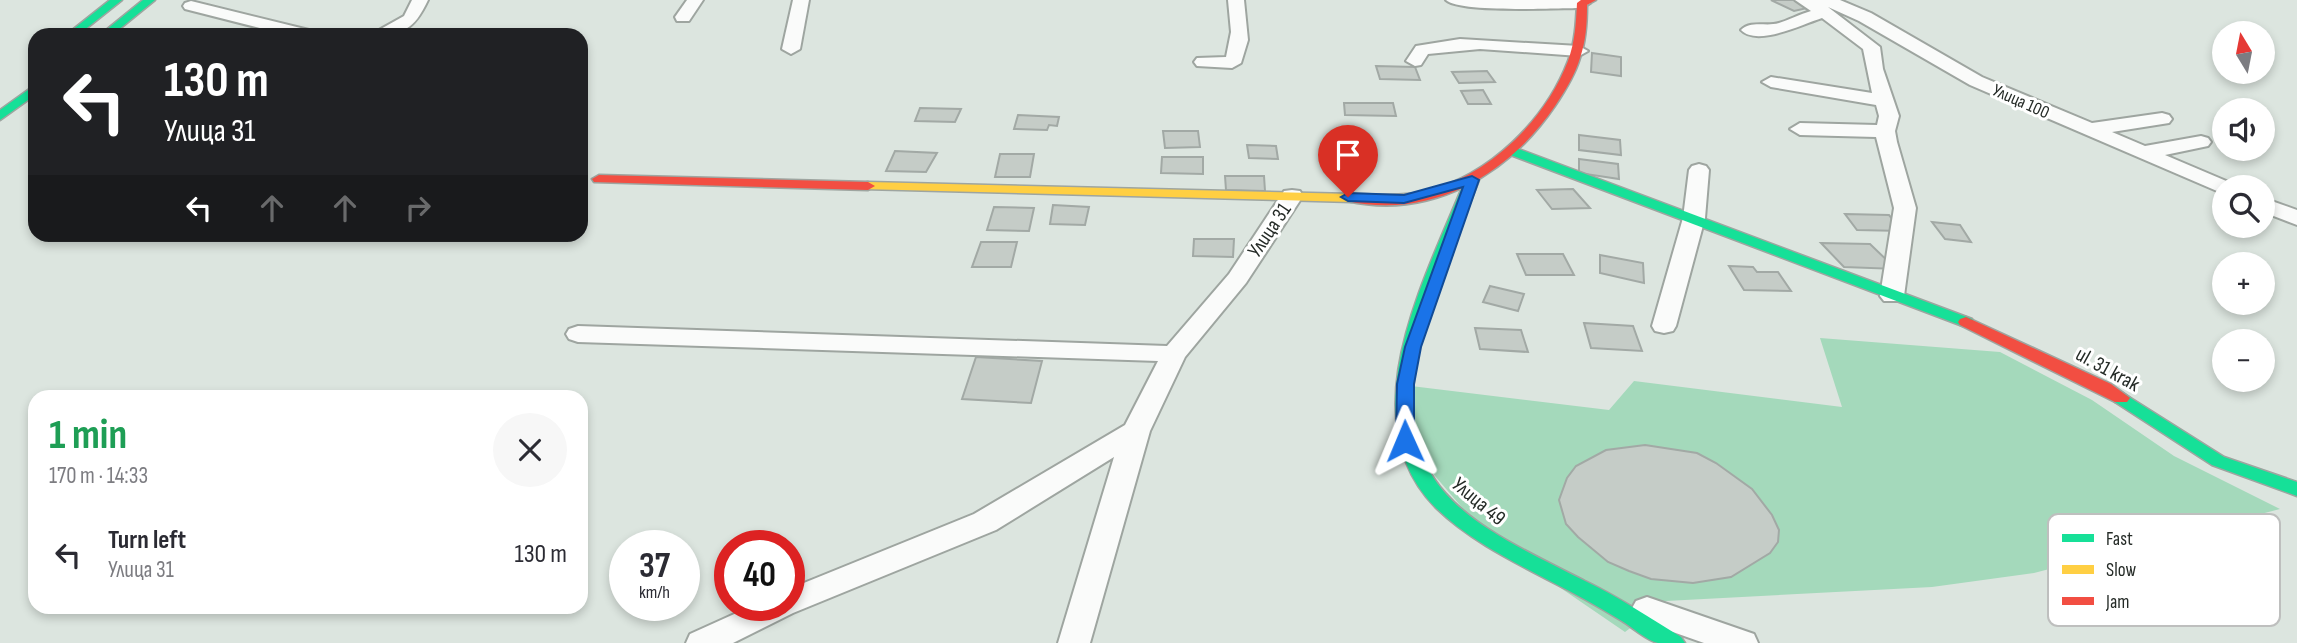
<!DOCTYPE html>
<html lang="en">
<head>
<meta charset="utf-8">
<style>
	body { margin:0; font-family:"Sofia Sans Condensed",sans-serif; background:#f7f7f7; color:#2b2b33; height:100vh; display:flex; flex-direction:column; font-size:26px; white-space:nowrap }
	* { box-sizing:border-box; margin:0 }
	p { font-size:23px; color:#7c7c81 }
	.icon { flex:none; width:38px; height:38px; fill:none; stroke:currentColor; stroke-width:2; stroke-linecap:round; stroke-linejoin:round }
	.map { position:relative; flex:1; overflow:hidden }
	.side { position:absolute; left:28px; top:390px; width:560px; height:224px; display:flex; flex-direction:column; background:#fff; border-radius:21px; box-shadow:0 4px 10px #0003 }
	.side>* { flex:none }
	.banner { position:absolute; left:28px; top:28px; width:560px; height:214px; border-radius:21px; box-shadow:0 4px 10px #0003; background:#202124; color:#fff; overflow:hidden }
	.needle { width:46px; rotate:350deg }
	.controls { position:absolute; left:2212px; top:21px; display:grid; gap:14px }
	.controls a { display:grid; place-items:center; width:63px; height:63px; border-radius:50%; background:#fff; box-shadow:0 4px 10px #0003; font-size:35px }
	.speed { position:absolute; left:609px; top:530px; display:flex; gap:14px; font-size:35px; font-weight:700; text-align:center }
	.speed>* { display:grid; place-content:center; width:91px; height:91px; border-radius:50%; background:#fff; box-shadow:0 4px 10px #0003; line-height:1 }
	.speed small { font-size:18px; font-weight:400 }
	.speed .limit { border:10px solid #d22; background:#fff; color:#111 }
	.pin { position:absolute; display:grid; place-items:center; width:60px; height:60px; color:#fff; margin:-72px -30px; border-radius:50% 50% 50% 0; rotate:-45deg; box-shadow:0 0 7px #0007 }
	.pin .icon { rotate:45deg }
	.me { position:absolute; width:77px; margin:-38px; rotate:359deg; stroke-linejoin:round; filter:drop-shadow(0 0 5px #0008) }
	.turn { display:flex; align-items:center; gap:24px; height:147px; padding:0 21px; font-size:32px }
	.turn .icon { width:91px; height:91px; stroke-width:2.5 }
	.turn b { display:block; font-size:49px; line-height:60px }
	.lanes { display:flex; align-items:center; height:66px; padding:0 21px; background:#0003; justify-content:center; gap:35px; direction:ltr }
	.lanes .off { opacity:.35 }
	.round { display:grid; place-items:center; flex:none; width:74px; height:74px; border-radius:37px; background:#f7f7f7 }
	.head { display:flex; align-items:center; justify-content:space-between; height:119px; padding:0 21px }
	h1 { font-size:42px; font-weight:700; line-height:52px; color:#1e9e55 }
	ul { padding:0; list-style:none }
	li { display:flex; align-items:center; gap:21px; height:91px; padding:0 21px }
	li div { flex:1 }
	li b { display:block; font-size:26px }
	li em { font-style:normal }
	.map>svg:first-child { display:block }
	.green { fill:#a4d9bb }
	.building { fill:#c5ccc7; stroke:#a2a9a5; stroke-width:2 }
	.lines { fill:none; stroke-linecap:round; stroke-linejoin:round }
	.street-casing { stroke:#9ea5a0; stroke-width:4 }
	.fast-casing { stroke:#9ea5a0; stroke-width:3 }
	.slow-casing { stroke:#9ea5a0; stroke-width:3 }
	.jam-casing { stroke:#9ea5a0; stroke-width:3 }
	.street { fill:#fafbfa; fill-rule:evenodd }
	.fast { fill:#16e098; fill-rule:evenodd }
	.slow { fill:#ffcf43; fill-rule:evenodd }
	.jam { fill:#f24e42; fill-rule:evenodd }
	.route { fill:#1a73e8; stroke:#114b97; stroke-width:2 }
	.labels { text-anchor:middle; stroke-width:6; stroke-linejoin:round; paint-order:stroke }
	.far-street-label { font-size:18px; fill:#252b27; stroke:#fff }
	.street-label { font-size:21px; fill:#252b27; stroke:#fff }
	.key { fill:#fff; stroke:#bebfbe; stroke-width:2 }
	.key-label { font-size:19px; fill:#252b27 }
</style>
</head>
<body>
<div class="map">
<svg width="2297" height="643" viewBox="0 0 2297 643">
	<rect width="100%" height="100%" fill="#dce5df"/>
	<polygon class="green" points="1820,338 2000,352 2092,400 2174,456 2280,509 2034,573 1932,587 1666,601 1625,632 1489,539 1405,441 1411,386 1609,410 1634,381 1842,407"/>
	<g class="building">
		<polygon points="1771,0 1796,0 1812,7 1794,11"/>
		<polygon points="1592,53 1621,57 1621,76 1591,72"/>
		<polygon points="1376,66 1415,67 1420,80 1380,79"/>
		<polygon points="1487,71 1495,82 1459,83 1452,72"/>
		<polygon points="1483,90 1491,104 1468,104 1461,91"/>
		<polygon points="1344,103 1393,103 1396,116 1345,115"/>
		<polygon points="920,108 961,109 955,122 915,121"/>
		<polygon points="1018,115 1059,117 1057,126 1049,125 1047,130 1014,129"/>
		<polygon points="1163,131 1198,131 1200,147 1165,148"/>
		<polygon points="1579,135 1620,140 1621,155 1579,150"/>
		<polygon points="1247,145 1276,146 1278,159 1249,158"/>
		<polygon points="895,151 937,153 926,172 886,171"/>
		<polygon points="1000,154 1034,154 1030,177 995,177"/>
		<polygon points="1162,157 1203,157 1203,174 1161,173"/>
		<polygon points="1579,159 1618,164 1619,179 1579,173"/>
		<polygon points="1225,176 1264,176 1265,191 1226,190"/>
		<polygon points="1573,189 1590,208 1552,209 1537,190"/>
		<polygon points="1053,205 1089,207 1085,225 1050,224"/>
		<polygon points="994,207 1034,208 1029,231 987,230"/>
		<polygon points="1845,214 1889,215 1902,231 1857,230"/>
		<polygon points="1932,222 1960,225 1971,242 1945,239"/>
		<polygon points="1194,239 1234,239 1233,257 1193,256"/>
		<polygon points="981,242 1017,242 1011,267 972,267"/>
		<polygon points="1821,243 1870,244 1896,269 1844,267"/>
		<polygon points="1517,254 1563,254 1574,275 1526,275"/>
		<polygon points="1600,255 1643,263 1644,283 1600,273"/>
		<polygon points="1729,266 1753,267 1757,272 1778,272 1791,291 1744,290"/>
		<polygon points="1490,286 1524,294 1518,311 1483,302"/>
		<polygon points="1584,323 1633,326 1642,351 1591,348"/>
		<polygon points="1475,328 1521,330 1528,352 1480,349"/>
		<polygon points="976,357 1042,361 1031,403 962,399"/>
		<polygon points="1645,445 1697,453 1716,463 1752,489 1772,515 1779,530 1778,542 1770,553 1731,577 1693,583 1651,579 1629,571 1608,562 1578,537 1566,524 1559,500 1567,478 1576,466 1606,450"/>
	</g>
	<g class="lines">
		<g class="street-casing">
			<g id="street">
				<path d="M412 0H428C414 30 403 35 370 35L404 16Z"/>
				<polygon points="687,0 703,0 689,21 677,21 675,17"/>
				<polygon points="793,0 809,0 800,49 791,54 782,49"/>
				<polygon points="1228,0 1244,0 1248,40 1241,63 1232,68 1197,66 1194,62 1197,58 1226,57 1231,32"/>
				<path d="M1446 0H1588L1590 3 1582 8C1559 8 1459 13 1446 0Z"/>
				<path d="M1795 0H1840L1871 13 1982 77 2092 123 2162 113 2169 115 2172 119 2169 123 2112 132 2145 146 2201 136 2208 138 2211 142 2208 146 2165 155 2231 183 2234 187H2224V193L2217 191 1970 85 1859 21 1828 7 1880 47 1883 69 1899 116 1895 131 1897 142 1916 208 1904 296 1900 301H1884L1880 296 1894 208 1876 137 1800 135 1790 129 1800 123 1877 125 1879 116 1876 105 1771 87 1762 82 1771 77 1872 93 1863 49 1822 18C1803 24 1757 47 1741 30 1751 20 1766 27 1779 23 1789 20 1800 14 1811 11Z"/>
				<polygon points="191,1 313,31 316,35 287,35 185,9 183,6 185,3"/>
				<polygon points="1460,39 1579,46 1588,51 1579,56 1480,49 1428,54 1421,65 1415,66 1406,61 1416,46"/>
				<polygon points="1699,164 1706,166 1709,170 1705,218 1676,326 1673,331 1664,333 1655,331 1652,326 1683,218 1689,170 1692,166"/>
				<polygon points="1292,190 1300,191 1303,196 1246,283 1185,357 1150,431 1090,643 1058,643 1114,457 996,530 793,613 733,643 686,643 690,634 752,606 789,606 789,589 974,514 1125,425 1158,361 578,342 569,339 566,334 569,329 578,326 1167,346 1229,274 1284,191"/>
				<polygon points="2263,198 2297,210 2297,225 2263,212"/>
				<polygon points="1647,597 1754,634 1758,643 1704,643 1636,619 1631,610 1636,601"/>
			</g>
		</g>
		<g class="fast-casing">
			<g id="fast">
				<polygon points="110,0 122,0 78,35 66,35"/>
				<polygon points="143,0 155,0 112,35 100,35"/>
				<polygon points="35,85 35,95 0,120 0,110"/>
				<polygon points="1513,147 1972,319 1974,322 1966,327 1960,325 1508,154 1508,148"/>
				<path d="M1472 176 1479 180C1457 237 1430 295 1418 355 1389 493 1481 528 1585 581 1619 597 1650 618 1681 637L1685 643C1676 643 1666 643 1658 643 1646 640 1632 627 1622 621 1599 607 1576 594 1552 582 1512 561 1469 540 1436 508 1347 418 1427 276 1465 180Z"/>
				<polygon points="2121,392 2224,457 2297,482 2297,496 2212,465 2115,402 2112,398"/>
			</g>
		</g>
		<g class="slow-casing">
			<polygon id="slow" points="868,182 1352,194 1359,198 1352,202 863,189 861,186 863,183"/>
		</g>
		<g class="jam-casing">
			<g id="jam">
				<path d="M1581 0H1596L1587 5C1587 23 1586 41 1580 58 1575 75 1565 91 1555 106 1509 174 1432 220 1347 201L1345 198 1347 195 1352 194C1378 194 1401 197 1427 191 1489 175 1545 121 1568 61 1575 42 1576 23 1577 3Z"/>
				<polygon points="599,175 868,182 875,186 868,190 594,182 592,179"/>
				<polygon points="1966,317 2111,384 2130,398 2127,402 2115,402 1960,325 1958,322 1960,319"/>
			</g>
		</g>
		<use href="#street" class="street"/>
		<use href="#fast" class="fast"/>
		<use href="#slow" class="slow"/>
		<use href="#jam" class="jam"/>
	</g>
	<polygon class="route" points="1472,176 1479,180 1421,347 1414,384 1414,441 1405,447 1396,441 1397,384 1405,347 1463,187 1404,203 1348,201 1341,197 1348,193 1404,195"/>
	<g class="labels">
		<g class="far-street-label">
			<text transform="translate(2021 101) rotate(24)" y="6">Улица 100</text>
		</g>
		<g class="street-label">
			<text transform="translate(1269 230) rotate(-56)" y="7">Улица 31</text>
			<text transform="translate(2108 369) rotate(29)" y="7">ul. 31 krak</text>
			<text transform="translate(1479 501) rotate(40)" y="7">Улица 49</text>
		</g>
	</g>
	<rect x="2048" y="514" width="232" height="112" rx="10" class="key"/>
	<rect x="2062" y="534" width="32" height="8" fill="#16e098"/>
	<rect x="2062" y="565" width="32" height="9" fill="#ffcf43"/>
	<rect x="2062" y="597" width="32" height="8" fill="#f24e42"/>
	<g class="key-label">
		<text x="2106" y="545">Fast</text>
		<text x="2106" y="576">Slow</text>
		<text x="2106" y="608">Jam</text>
	</g>
</svg>
<div class="controls">
<a><svg class="needle" viewBox="-14 -14 28 28"><path d="M0-13l5 13h-10z" fill="#e53935"/><path d="M0 13l5-13h-10z" fill="#7c7c81"/></svg></a>
<a><svg class="icon" aria-label="sound" viewBox="0 0 24 24"><path d="M4 9h4l5-4v14l-5-4H4zM17 9q2 3 0 6"/></svg></a>
<a><svg class="icon" aria-label="search" viewBox="0 0 24 24"><circle cx="10" cy="10" r="6"/><path d="M15 15l6 6"/></svg></a>
<a>+</a>
<a>−</a>
</div>
<div class="speed"><div>37<small>km/h</small></div><div class="limit">40</div></div>
<div class="pin" style="left:1348px;top:197px;background:#d93025"><svg class="icon" aria-label="arrive" viewBox="0 0 24 24"><path d="M6 21V4h12l-3 4 3 4H6"/></svg></div>
<svg class="me" style="left:1405px;top:441px" viewBox="-20 -20 40 40"><path d="M0-17L14 15 0 8-14 15z" fill="#1a73e8" stroke="#fff" stroke-width="4"/></svg>
<div class="banner">
<div class="turn"><svg class="icon" aria-label="left" viewBox="0 0 24 24"><path d="M17 20v-9H6M10 6l-5 5 5 5"/></svg><div><b>130 m</b>Улица 31</div></div>
<div class="lanes"><svg class="icon" aria-label="left" viewBox="0 0 24 24"><path d="M17 20v-9H6M10 6l-5 5 5 5"/></svg><svg class="icon off" aria-label="ahead" viewBox="0 0 24 24"><path d="M12 20V5M6 11l6-6 6 6"/></svg><svg class="icon off" aria-label="ahead" viewBox="0 0 24 24"><path d="M12 20V5M6 11l6-6 6 6"/></svg><svg class="icon off" aria-label="right" viewBox="0 0 24 24"><path d="M7 20v-9h11M14 6l5 5-5 5"/></svg></div>
</div>
<section class="side">
<div class="head"><div><h1>1 min</h1><p>170 m · 14:33</p></div><a class="round"><svg class="icon" aria-label="close" viewBox="0 0 24 24"><path d="M6 6l12 12M18 6L6 18"/></svg></a></div>
<ul>
<li><svg class="icon" aria-label="left" viewBox="0 0 24 24"><path d="M17 20v-9H6M10 6l-5 5 5 5"/></svg><div><b>Turn left</b><p>Улица 31</p></div><em>130 m</em></li>
</ul>
</section>
</div>
</body>
</html>
